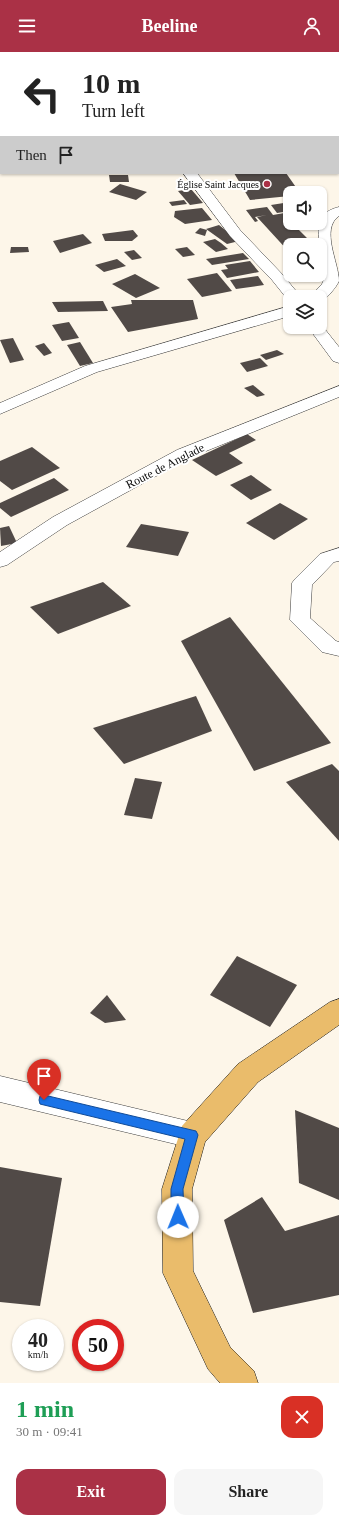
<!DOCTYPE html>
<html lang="en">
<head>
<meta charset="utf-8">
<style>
	body { margin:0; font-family:Georgia,serif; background:#f6f6f6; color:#222; height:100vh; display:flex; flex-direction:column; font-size:15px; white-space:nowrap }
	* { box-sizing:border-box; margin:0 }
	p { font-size:13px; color:#767676 }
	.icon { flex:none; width:22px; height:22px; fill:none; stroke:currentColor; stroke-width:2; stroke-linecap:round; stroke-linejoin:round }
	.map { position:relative; height:1331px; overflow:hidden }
	.panel { display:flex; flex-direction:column; background:#fff; flex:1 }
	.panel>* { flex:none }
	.hud { position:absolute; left:0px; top:0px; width:339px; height:122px; box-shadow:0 1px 3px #0004; background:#fff; color:#222; overflow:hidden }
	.tools { position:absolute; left:283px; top:134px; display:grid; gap:8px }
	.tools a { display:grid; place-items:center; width:44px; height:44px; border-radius:8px; background:#fff; box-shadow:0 1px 3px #0004; font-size:20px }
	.speed { position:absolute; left:12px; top:1267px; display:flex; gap:8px; font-size:20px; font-weight:700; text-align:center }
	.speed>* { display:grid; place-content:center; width:52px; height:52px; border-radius:50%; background:#fff; box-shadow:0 1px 3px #0004; line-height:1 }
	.speed small { font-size:10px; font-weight:400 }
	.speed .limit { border:6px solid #d22; background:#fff; color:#111 }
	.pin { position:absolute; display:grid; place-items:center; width:34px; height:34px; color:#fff; margin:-41px -17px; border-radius:50% 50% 50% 0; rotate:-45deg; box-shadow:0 0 4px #0007 }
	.pin .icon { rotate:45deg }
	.me { position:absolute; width:44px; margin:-22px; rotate:359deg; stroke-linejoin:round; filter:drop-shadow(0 0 3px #0008) }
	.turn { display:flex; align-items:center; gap:14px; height:84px; padding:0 16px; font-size:18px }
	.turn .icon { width:52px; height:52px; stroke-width:2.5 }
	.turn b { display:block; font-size:28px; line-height:34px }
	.then { display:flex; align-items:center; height:38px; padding:0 16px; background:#0003; gap:8px; font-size:15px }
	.round { display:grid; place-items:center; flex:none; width:42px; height:42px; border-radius:12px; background:#f6f6f6 }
	.summary { display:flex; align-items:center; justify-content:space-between; height:68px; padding:0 16px }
	h1 { font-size:24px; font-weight:600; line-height:30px; color:#1e9e55 }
	.action { display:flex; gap:8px; margin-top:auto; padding:8px 16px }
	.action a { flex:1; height:46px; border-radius:12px; background:#aa3146; color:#fff; font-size:16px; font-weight:600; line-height:46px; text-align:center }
	.action a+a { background:#f6f6f6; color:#222 }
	header { display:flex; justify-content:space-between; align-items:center; height:52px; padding:0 16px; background:#aa3146; color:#fff; font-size:18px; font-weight:600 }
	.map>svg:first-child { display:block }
	.building { fill:#514a47 }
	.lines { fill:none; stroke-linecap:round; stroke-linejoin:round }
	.minor-casing { stroke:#3d3d3d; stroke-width:1 }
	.major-casing { stroke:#1b1b1b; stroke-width:1 }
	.minor { fill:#fff; fill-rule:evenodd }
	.major { fill:#eabc6b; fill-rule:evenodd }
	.route { fill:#1a73e8; stroke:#114b97 }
	.poi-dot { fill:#aa3146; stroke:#fff; stroke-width:1.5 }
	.labels { text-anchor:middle; stroke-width:4; stroke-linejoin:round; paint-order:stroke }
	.far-poi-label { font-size:10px; fill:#0a0a0a; stroke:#fff; text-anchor:end }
	.street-label { font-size:12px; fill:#0a0a0a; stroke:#fff }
</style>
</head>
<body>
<header><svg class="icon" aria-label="menu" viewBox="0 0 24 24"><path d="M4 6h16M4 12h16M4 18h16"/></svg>Beeline<svg class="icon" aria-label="person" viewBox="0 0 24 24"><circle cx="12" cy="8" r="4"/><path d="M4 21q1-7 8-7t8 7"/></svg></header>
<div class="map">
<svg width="339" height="1331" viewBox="0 0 339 1331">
	<rect width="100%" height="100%" fill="#fdf6e9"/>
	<g class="building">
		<polygon points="234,121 286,121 300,141 290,141 290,144 250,148"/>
		<polygon points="109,123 128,123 129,130 110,130"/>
		<polygon points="120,132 147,140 136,148 109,140"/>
		<polygon points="191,137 203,151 190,153 178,139"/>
		<polygon points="184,148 187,152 172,154 169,150"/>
		<polygon points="290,150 290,159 277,161 271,153"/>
		<polygon points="267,155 273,163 290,160 290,171 304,171 308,175 298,177 309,188 305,189 309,193 290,193 290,201 257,165 267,163 255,165 258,169 255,170 246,158"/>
		<polygon points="202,156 212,168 185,172 174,165 175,159"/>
		<polygon points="219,173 239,189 227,192 206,177"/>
		<polygon points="200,176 207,178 205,184 195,181"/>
		<polygon points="133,178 138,184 132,189 105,189 102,182"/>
		<polygon points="83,182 92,191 60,201 53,189"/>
		<polygon points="215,187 221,191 228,197 216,200 203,190"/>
		<polygon points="11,195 28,195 29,200 10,201"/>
		<polygon points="187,195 195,203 183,205 175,197"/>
		<polygon points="134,198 142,206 132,208 124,200"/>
		<polygon points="243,201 249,207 212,213 206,207"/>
		<polygon points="117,207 126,214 104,220 95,213"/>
		<polygon points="250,209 259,220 227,226 221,218 228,217 225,213"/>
		<polygon points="217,221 232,239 202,245 187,227"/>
		<polygon points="135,222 160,236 136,246 112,232"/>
		<polygon points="258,224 264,233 236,237 230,228"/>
		<polygon points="131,248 193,248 198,267 128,280 111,255 132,252"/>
		<polygon points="103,249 108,259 58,260 52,250"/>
		<polygon points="69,270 79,286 62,289 52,273"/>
		<polygon points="13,286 24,308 10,311 0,288"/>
		<polygon points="80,290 93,311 80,314 67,293"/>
		<polygon points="44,291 52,301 44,304 35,294"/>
		<polygon points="277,298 284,302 266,308 260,303"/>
		<polygon points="260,306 268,314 247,320 240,311"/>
		<polygon points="253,333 265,343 257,345 244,336"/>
		<polygon points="247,382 256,388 229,401 243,411 216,424 192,408"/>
		<polygon points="32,395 60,416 12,438 0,429 0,409"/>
		<polygon points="251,423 272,438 251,448 230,433"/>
		<polygon points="54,426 69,438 11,465 0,456 0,451"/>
		<polygon points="280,451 308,467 274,488 246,471"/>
		<polygon points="141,472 189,480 178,504 126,495"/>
		<polygon points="9,474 17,491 1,494 0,476"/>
		<polygon points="103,530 131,554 58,582 30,555"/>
		<polygon points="230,565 331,691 254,719 181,589"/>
		<polygon points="196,644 212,679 124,712 93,676"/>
		<polygon points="332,712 339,719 339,789 286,730"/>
		<polygon points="135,726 162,730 152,767 124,763"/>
		<polygon points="237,904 297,933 270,975 210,943"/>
		<polygon points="107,943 126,968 105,971 90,961"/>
		<polygon points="295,1058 339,1076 339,1148 299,1131"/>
		<polygon points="0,1115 62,1126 40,1254 0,1250"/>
		<polygon points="262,1145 285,1179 339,1163 339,1243 253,1261 224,1168"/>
	</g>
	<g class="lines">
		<g class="minor-casing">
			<g id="minor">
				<polygon points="0,11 1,12 1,20 0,19"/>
				<polygon points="183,121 197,121 240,178 282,222 301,245 290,245 290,249 288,248 272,228 230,184"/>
				<path d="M339 155V164C320 177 339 211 339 229 337 234 333 238 330 242 327 245 324 248 320 249V245H310L322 232 324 227C323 217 321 206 320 196 318 177 314 161 339 155Z"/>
				<polygon points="290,254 290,264 97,320 0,362 0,351 85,314"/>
				<polygon points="320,271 339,295 339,311 333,309 308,275 320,275"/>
				<polygon points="339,334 339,345 189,406 67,473 7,513 0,515 0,500 53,465 177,398"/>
				<polygon points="339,496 339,509 334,510 312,533 310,566 336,589 339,590 339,604 322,600 290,568 292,531 295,527 320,502"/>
				<polygon points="0,1024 192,1070 202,1074 206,1083 202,1092 192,1096 0,1050"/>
			</g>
		</g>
		<g class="major-casing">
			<g id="major">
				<polygon points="253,0 265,0 266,1 254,1"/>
				<rect x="338" y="78" width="1" height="11"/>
				<polygon points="339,947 339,973 258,1030 205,1090 192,1137 193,1219 230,1295 254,1319 258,1331 220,1331 208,1317 163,1221 162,1137 182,1074 238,1012 330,950"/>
			</g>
		</g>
		<use href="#minor" class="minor"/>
		<use href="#major" class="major"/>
	</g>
	<polygon class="route" points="44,1043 196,1079 198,1083 183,1137 184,1165 182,1169 178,1171 173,1169 171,1165 171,1137 185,1087 44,1053 40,1052 39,1048 40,1044"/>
	<circle class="poi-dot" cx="267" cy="132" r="4"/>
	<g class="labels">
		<g class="far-poi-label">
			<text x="259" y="136">Église Saint Jacques</text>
		</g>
		<g class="street-label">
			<text transform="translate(165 414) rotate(-27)" y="4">Route de Anglade</text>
		</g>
	</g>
</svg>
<div class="tools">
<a><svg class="icon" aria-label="sound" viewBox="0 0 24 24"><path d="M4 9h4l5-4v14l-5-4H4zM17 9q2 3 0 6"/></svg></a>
<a><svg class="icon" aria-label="search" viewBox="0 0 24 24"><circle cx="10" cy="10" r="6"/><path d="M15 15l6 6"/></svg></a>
<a><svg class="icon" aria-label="layers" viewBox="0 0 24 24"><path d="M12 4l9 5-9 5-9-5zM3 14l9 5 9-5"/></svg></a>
</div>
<div class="speed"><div>40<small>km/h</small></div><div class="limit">50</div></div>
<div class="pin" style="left:44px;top:1048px;background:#d93025"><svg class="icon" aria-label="arrive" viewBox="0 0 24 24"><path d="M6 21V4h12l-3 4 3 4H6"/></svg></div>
<svg class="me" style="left:178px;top:1165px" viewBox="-20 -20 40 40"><circle r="19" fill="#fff"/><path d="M0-13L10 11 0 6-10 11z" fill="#1a73e8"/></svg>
<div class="hud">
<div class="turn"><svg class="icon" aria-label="left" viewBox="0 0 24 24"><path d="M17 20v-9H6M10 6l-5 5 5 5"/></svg><div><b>10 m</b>Turn left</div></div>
<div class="then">Then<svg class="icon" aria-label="arrive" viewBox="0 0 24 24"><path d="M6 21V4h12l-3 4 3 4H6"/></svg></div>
</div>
</div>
<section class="panel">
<div class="summary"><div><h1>1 min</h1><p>30 m · 09:41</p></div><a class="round" style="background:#d93025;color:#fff"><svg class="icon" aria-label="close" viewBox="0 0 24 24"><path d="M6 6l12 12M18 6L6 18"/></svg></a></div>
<div class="action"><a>Exit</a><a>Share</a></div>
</section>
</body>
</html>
